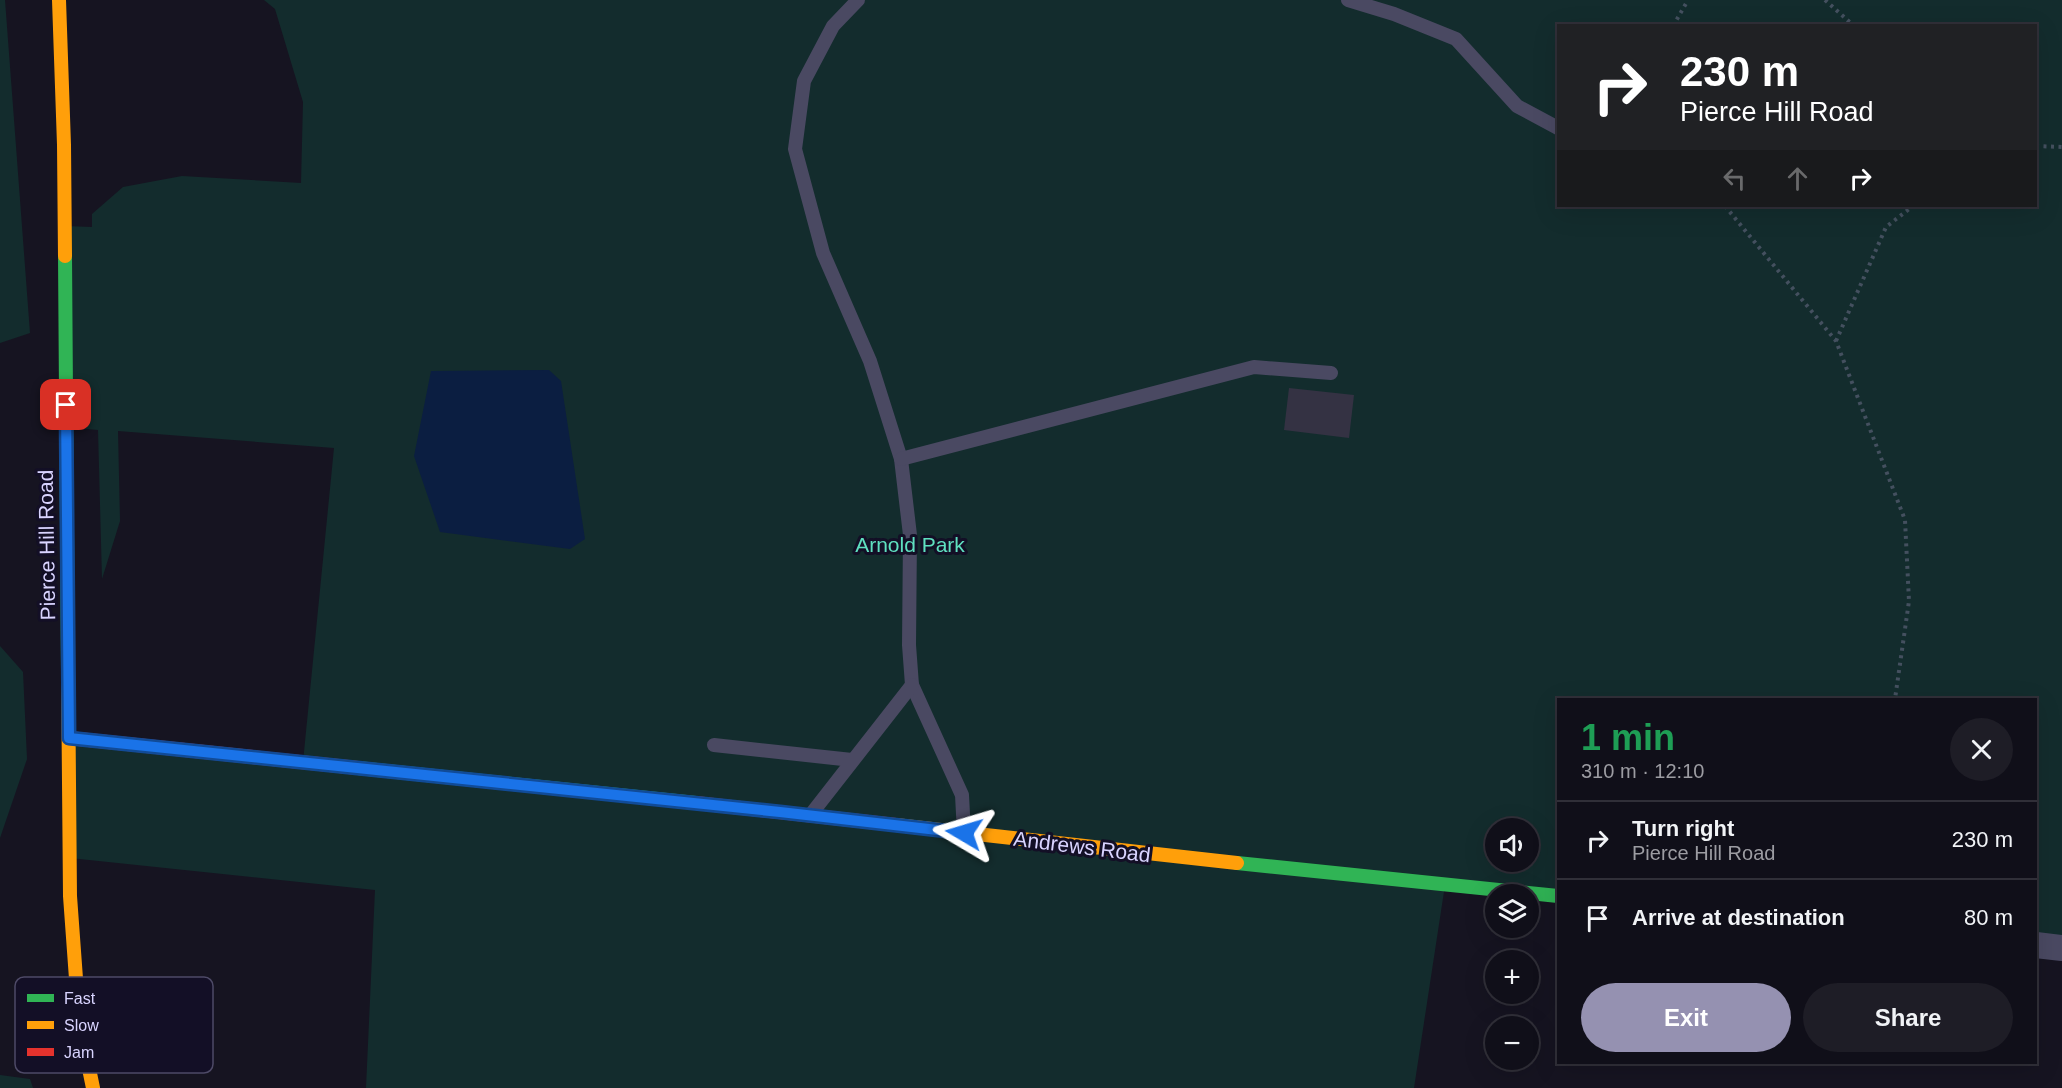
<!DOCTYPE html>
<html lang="en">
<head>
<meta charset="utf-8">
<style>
	body { margin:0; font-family:Helvetica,sans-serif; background:#1e1d26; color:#f1f3f6; height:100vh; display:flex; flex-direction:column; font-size:22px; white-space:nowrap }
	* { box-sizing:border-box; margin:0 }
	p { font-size:20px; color:#9c9ca2 }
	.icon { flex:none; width:33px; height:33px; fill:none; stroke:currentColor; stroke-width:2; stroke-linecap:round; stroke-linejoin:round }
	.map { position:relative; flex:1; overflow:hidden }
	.panel { position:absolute; left:1557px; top:698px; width:480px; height:366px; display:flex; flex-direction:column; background:#100f19; border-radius:0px; box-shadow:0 6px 24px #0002,0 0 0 2px #302f38 }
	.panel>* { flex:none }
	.guide { position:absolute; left:1557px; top:24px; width:480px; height:183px; border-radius:0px; box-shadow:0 6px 24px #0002,0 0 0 2px #302f38; background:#202124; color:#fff; overflow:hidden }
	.buttons { position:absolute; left:1485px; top:818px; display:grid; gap:12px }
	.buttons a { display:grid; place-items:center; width:54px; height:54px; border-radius:50%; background:#100f19; box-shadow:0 6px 24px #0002,0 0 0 2px #302f38; font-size:30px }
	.pin { position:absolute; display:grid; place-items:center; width:51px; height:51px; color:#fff; margin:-26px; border-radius:12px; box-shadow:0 3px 9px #0006 }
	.me { position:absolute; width:66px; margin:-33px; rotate:277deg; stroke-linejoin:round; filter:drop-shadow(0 0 4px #0008) }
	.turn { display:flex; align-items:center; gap:21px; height:126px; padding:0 24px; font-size:27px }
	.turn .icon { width:78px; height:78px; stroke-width:2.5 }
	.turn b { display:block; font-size:42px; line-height:51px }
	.lanes { display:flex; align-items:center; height:57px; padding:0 24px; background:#0003; justify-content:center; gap:30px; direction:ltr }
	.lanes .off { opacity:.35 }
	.round { display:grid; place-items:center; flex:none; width:63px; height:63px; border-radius:32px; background:#1e1d26 }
	.headline { display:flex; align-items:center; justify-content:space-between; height:102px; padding:0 24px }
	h1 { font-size:36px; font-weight:700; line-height:45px; color:#1e9e55 }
	.cta { display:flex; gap:12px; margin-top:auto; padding:12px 24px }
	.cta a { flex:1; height:69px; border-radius:36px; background:#9591b1; color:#fff; font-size:24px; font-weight:700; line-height:69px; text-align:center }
	.cta a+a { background:#1e1d26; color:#f1f3f6 }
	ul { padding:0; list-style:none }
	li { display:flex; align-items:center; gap:18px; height:78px; padding:0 24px; border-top:2px solid #302f38 }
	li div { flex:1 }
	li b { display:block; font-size:22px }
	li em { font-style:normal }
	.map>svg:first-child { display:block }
	.green { fill:#132c2d; fill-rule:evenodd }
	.water { fill:#0b1e41 }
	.building { fill:#343243 }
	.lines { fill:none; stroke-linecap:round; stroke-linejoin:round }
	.path { stroke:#44505f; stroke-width:4; stroke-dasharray:3 4.5; stroke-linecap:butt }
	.lane { stroke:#4a4962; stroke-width:14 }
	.street { stroke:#4a4962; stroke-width:26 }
	.fast { stroke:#30b455; stroke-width:14 }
	.slow { stroke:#ff9f0a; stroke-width:14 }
	.jam { stroke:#e5322d; stroke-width:14 }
	.route-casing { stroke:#114b97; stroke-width:15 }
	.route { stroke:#1a73e8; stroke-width:10 }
	.labels { text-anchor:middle; stroke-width:6; stroke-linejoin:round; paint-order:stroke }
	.street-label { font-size:21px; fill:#d9d4ff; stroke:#130f26 }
	.park-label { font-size:21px; fill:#5fe0c0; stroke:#130f26 }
	.key { fill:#130f26; stroke:#4e4a67; stroke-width:1.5 }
	.key-label { font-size:16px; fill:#d9d4ff }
</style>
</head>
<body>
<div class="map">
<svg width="2062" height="1088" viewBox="0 0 2062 1088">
	<rect width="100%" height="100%" fill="#161421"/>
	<g class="green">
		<polygon points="0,0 5,0 30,333 0,343"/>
		<path d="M264 0H2062V948L2036 945V699H1558V896L1445 885 1414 1088H366L375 890 70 858 69 738 303 762 334 448 118 431 120 521 102 579 98 430 66 427 65 226 92 227V214L123 187 182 176 301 183 303 102 275 9ZM1558 26H2036V206H1558ZM1496 828H1528V861H1496Z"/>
		<polygon points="0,646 23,672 27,759 0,838"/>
		<polygon points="0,1075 30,1079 33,1088 0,1088"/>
	</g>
	<polygon class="water" points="549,370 561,381 585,539 570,549 440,532 414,456 431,371"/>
	<polygon class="building" points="1289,388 1354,395 1349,438 1284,430"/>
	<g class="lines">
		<g class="path">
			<polyline points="1825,0 1854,26"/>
			<polyline points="1673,26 1688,0"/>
			<polyline points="2036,146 2062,147"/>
			<polyline points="1725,206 1836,341 1905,520 1909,601 1895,699"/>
			<polyline points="1836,341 1886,227 1913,206"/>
		</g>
		<g class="lane">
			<polyline points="858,0 833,26 804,81 795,149 823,253 870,361 901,459 910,535 909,645 912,685 962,795 964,833"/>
			<polyline points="1348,0 1394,14 1456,39 1517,106 1558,128"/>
			<polyline points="901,459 1254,367 1331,373"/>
			<polyline points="714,745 852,760"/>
			<polyline points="812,813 912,685"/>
		</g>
		<polyline class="street" points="2036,945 2062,948"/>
		<g class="fast">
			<polyline points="65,256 68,670"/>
			<polyline points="358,768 696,803"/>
			<polyline points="1237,863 1558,896"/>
		</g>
		<g class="slow">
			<polyline points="59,0 64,145 65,256"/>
			<polyline points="68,670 70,896 79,1020 93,1088"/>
			<polyline points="896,825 1237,863"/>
		</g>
		<g class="jam">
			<polyline points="69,738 358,768"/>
			<polyline points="696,803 896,825"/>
		</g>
	</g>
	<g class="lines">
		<g class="route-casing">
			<polyline id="route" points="66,405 69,738 780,812 964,833"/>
		</g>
		<use href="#route" class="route"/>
	</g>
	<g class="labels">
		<g class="street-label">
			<text transform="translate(47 545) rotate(-91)" y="7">Pierce Hill Road</text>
			<text transform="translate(1082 847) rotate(7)" y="7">Andrews Road</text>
		</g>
		<g class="park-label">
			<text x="910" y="552">Arnold Park</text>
		</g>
	</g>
	<rect x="15" y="977" width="198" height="96" rx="9" class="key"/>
	<rect x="27" y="994" width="27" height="8" fill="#30b455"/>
	<rect x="27" y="1021" width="27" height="8" fill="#ff9f0a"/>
	<rect x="27" y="1048" width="27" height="8" fill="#e5322d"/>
	<g class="key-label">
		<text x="64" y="1004">Fast</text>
		<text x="64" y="1031">Slow</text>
		<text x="64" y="1058">Jam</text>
	</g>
</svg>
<div class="buttons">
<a><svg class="icon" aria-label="sound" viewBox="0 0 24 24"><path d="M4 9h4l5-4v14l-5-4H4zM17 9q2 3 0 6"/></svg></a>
<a><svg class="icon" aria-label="layers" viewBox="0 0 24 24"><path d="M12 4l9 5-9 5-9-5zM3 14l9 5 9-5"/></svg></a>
<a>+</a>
<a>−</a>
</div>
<div class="pin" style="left:66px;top:405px;background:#d93025"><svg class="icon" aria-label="arrive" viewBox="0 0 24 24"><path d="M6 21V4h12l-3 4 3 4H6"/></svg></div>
<svg class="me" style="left:964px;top:833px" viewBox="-20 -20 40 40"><path d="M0-17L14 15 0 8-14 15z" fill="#1a73e8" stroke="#fff" stroke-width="4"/></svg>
<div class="guide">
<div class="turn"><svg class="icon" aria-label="right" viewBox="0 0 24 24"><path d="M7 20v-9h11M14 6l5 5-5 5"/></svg><div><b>230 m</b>Pierce Hill Road</div></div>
<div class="lanes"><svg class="icon off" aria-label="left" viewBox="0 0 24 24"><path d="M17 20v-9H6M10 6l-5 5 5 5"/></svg><svg class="icon off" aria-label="ahead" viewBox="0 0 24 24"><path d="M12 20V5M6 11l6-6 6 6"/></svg><svg class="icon" aria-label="right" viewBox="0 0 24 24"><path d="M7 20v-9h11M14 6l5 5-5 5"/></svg></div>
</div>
<section class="panel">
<div class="headline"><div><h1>1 min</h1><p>310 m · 12:10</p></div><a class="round"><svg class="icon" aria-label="close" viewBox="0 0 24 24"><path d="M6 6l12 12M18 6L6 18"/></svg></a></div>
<ul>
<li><svg class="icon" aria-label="right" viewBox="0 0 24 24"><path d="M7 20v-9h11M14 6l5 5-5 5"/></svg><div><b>Turn right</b><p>Pierce Hill Road</p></div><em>230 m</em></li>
<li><svg class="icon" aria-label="arrive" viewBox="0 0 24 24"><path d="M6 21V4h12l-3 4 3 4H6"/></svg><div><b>Arrive at destination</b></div><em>80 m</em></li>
</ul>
<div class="cta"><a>Exit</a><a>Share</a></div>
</section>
</div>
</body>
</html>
